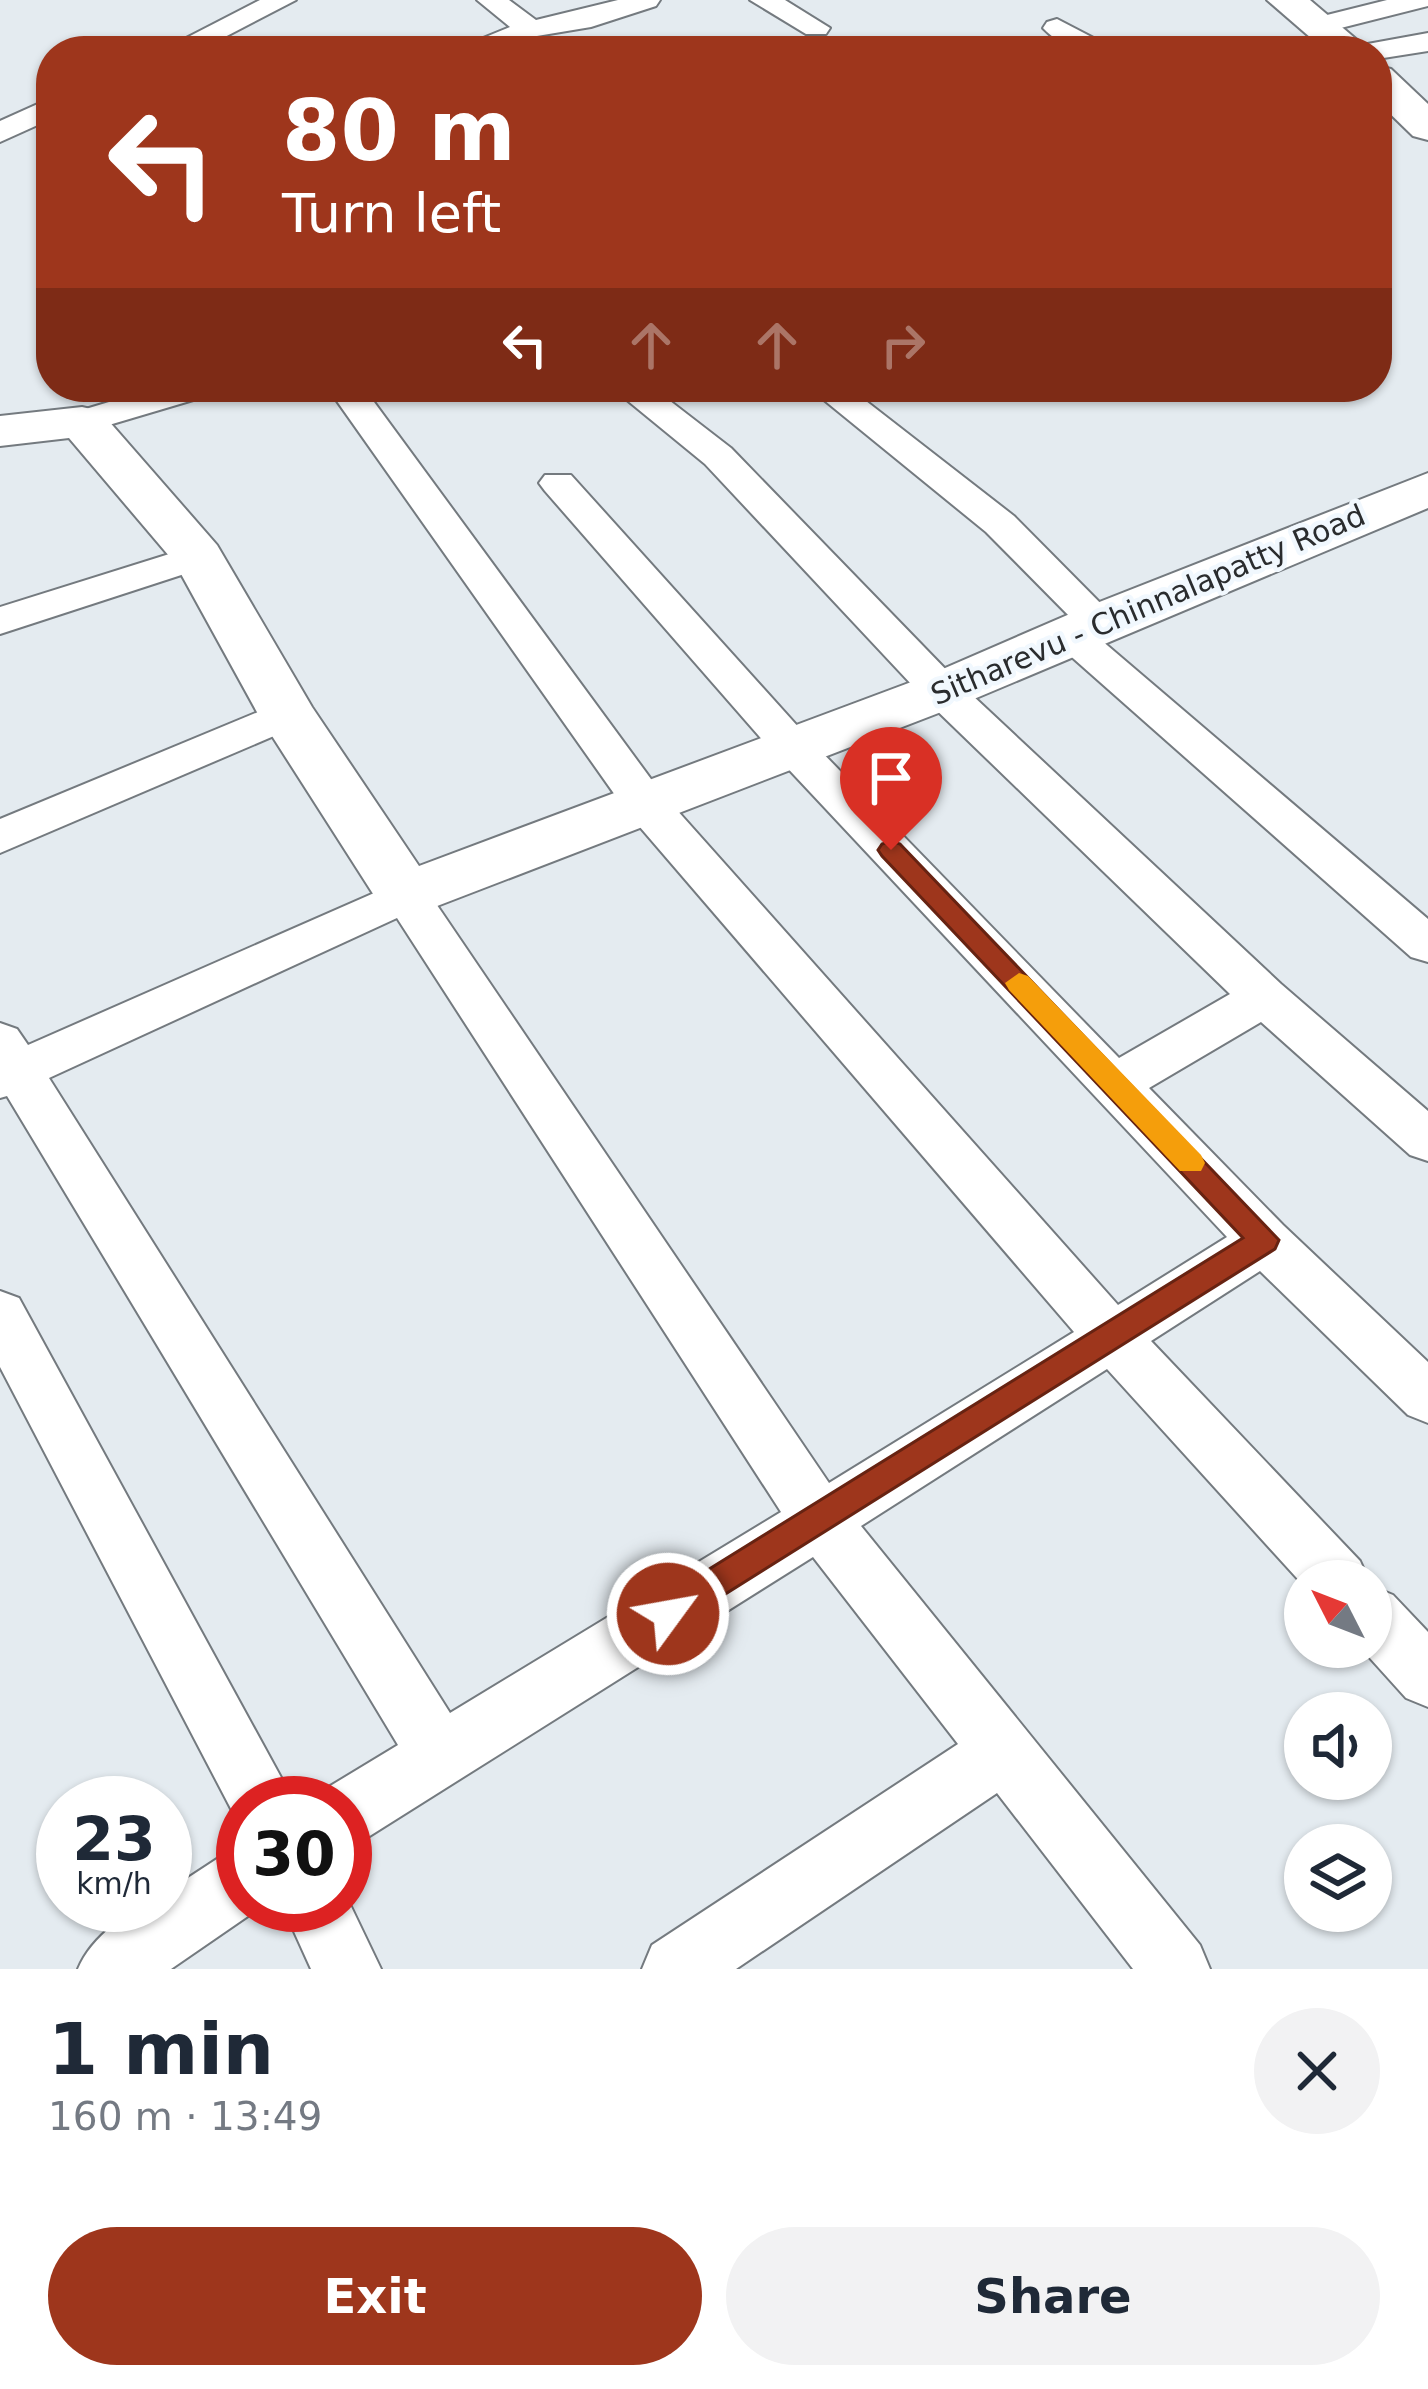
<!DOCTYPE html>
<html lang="en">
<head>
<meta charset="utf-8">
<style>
	body { margin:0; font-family:"DejaVu Sans",sans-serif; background:#f2f2f3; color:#1f2937; height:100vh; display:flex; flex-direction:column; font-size:45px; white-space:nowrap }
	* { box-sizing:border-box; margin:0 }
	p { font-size:39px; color:#747a83 }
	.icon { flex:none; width:66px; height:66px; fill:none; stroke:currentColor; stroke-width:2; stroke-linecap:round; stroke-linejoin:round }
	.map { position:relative; height:1969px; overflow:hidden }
	.details { display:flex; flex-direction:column; background:#fff; flex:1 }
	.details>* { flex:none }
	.banner { position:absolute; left:36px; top:36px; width:1356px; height:366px; border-radius:48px; box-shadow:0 3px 9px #0004; background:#9e361c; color:#fff; overflow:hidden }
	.needle { width:78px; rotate:312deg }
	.tools { position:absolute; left:1284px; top:1560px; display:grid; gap:24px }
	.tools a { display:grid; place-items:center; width:108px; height:108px; border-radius:50%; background:#fff; box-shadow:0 3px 9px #0004; font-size:60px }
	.speed { position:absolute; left:36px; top:1776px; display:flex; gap:24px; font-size:60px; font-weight:700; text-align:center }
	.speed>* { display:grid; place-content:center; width:156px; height:156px; border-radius:50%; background:#fff; box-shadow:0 3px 9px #0004; line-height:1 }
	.speed small { font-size:30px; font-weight:400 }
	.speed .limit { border:18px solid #d22; background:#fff; color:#111 }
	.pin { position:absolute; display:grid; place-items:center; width:102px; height:102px; color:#fff; margin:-123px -51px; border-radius:50% 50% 50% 0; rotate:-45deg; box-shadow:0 0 12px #0007 }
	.pin .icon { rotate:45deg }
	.me { position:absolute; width:132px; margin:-66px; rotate:58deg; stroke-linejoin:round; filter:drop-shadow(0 0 9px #0008) }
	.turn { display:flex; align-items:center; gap:42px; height:252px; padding:0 48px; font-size:54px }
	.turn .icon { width:156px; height:156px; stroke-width:2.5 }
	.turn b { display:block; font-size:84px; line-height:102px }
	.lanes { display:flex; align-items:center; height:114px; padding:0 48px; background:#0003; justify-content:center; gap:60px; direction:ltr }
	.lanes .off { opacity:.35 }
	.round { display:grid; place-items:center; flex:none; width:126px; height:126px; border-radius:63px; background:#f2f2f3 }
	.overview { display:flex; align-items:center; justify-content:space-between; height:204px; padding:0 48px }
	h1 { font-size:72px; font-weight:800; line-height:90px }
	.action { display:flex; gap:24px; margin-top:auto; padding:24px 48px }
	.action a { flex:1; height:138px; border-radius:72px; background:#9e361c; color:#fff; font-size:48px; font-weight:800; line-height:138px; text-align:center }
	.action a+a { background:#f2f2f3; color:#1f2937 }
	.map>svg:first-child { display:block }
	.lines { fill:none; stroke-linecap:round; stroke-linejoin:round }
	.street-casing { stroke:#747a7f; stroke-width:4 }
	.secondary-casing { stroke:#747a7f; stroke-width:4 }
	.street { fill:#fff; fill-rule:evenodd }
	.secondary { fill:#fff; fill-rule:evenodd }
	.route { fill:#9e361c; stroke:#672312; stroke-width:3 }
	.slow { fill:#f59e0b }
	.labels { text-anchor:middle; stroke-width:9; stroke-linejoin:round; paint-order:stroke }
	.street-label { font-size:30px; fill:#2a2c2e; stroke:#f1f8fe }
</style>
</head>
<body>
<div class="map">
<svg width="1428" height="1969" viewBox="0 0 1428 1969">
	<rect width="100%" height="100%" fill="#e4ebf0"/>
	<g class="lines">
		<g class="street-casing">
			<g id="street">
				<polygon points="260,0 296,0 198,51 161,51"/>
				<polygon points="477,0 509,0 536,20 618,0 660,0 656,6 591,27 537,36 501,51 462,51 466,45 510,27"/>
				<polygon points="750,0 785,0 830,28 826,34 806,34"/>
				<polygon points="1387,0 1428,0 1428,6 1321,33 1307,25 1311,19"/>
				<path d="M1057 19 1107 45 1111 51C1083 51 1063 49 1043 28L1047 22Z"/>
				<polygon points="1428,33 1428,51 1377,59 1377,51 1358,51 1362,45"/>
				<polygon points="51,98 51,119 0,142 0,121"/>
				<polygon points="159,387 215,387 210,395 82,433 69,430 64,422 69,414"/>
				<path d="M327 387H363L659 790 1118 1305 1227 1237 780 760 545 491 539 483 545 475H571L810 740 1119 1058 1230 994 927 701 705 464 611 387H652L731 448 957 681 1281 984 1428 1111V1161L1410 1155 1261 1022 1149 1088 1283 1225 1428 1362V1423L1408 1415 1260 1271 1151 1341 1360 1561 1369 1581H1305V1587L1107 1369 861 1526 1200 1945 1210 1969H1133L997 1793 736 1969H642L652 1945 958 1744 813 1557 368 1837 345 1847V1803H317L322 1791 398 1745 7 1096 0 1098V1023L17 1029 28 1045 406 879 422 883 829 1483 1074 1332 627 812ZM397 918 781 1512 450 1713 49 1078Z"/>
				<polygon points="808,387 848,387 1014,516 1119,622 1113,631 1094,634 1428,919 1428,962 1411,957 1057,644 1051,635 1057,626 1077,624 986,532"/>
				<polygon points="198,545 212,549 218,557 212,565 0,634 0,607"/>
				<polygon points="287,700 302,704 308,714 302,724 0,853 0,819"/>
				<polygon points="0,1291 19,1298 295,1803 243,1803 240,1826 0,1367"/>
				<polygon points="1371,1586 1393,1595 1428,1632 1428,1707 1406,1698 1360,1647 1371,1647"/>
				<path d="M243 1847V1905H264L171 1969H78C91 1938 130 1905 165 1905V1893L220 1857Z"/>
				<polygon points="345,1894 381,1969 311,1969 282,1905 345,1905"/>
			</g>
		</g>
		<g class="secondary-casing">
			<g id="secondary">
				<polygon points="1267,0 1310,0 1370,51 1326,51"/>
				<polygon points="1377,66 1391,69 1428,104 1428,140 1413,136 1377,101"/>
				<polygon points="82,407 100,411 217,545 312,707 419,866 922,678 1079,610 1428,473 1428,508 962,704 406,918 384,911 258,714 175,563 69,438 0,446 0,416"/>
			</g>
		</g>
		<use href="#street" class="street"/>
		<use href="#secondary" class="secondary"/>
	</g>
	<polygon class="route" points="891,841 900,844 1279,1240 1275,1249 668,1630 656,1626 651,1614 656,1602 1243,1238 882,856 878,850 882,844"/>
	<polygon class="slow" points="1019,973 1028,976 1201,1155 1205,1163 1201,1171 1180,1171 1009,990 1005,983"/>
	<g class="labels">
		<g class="street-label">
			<text transform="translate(1148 605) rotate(-23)" y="10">Sitharevu - Chinnalapatty Road</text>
		</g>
	</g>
</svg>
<div class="tools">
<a><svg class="needle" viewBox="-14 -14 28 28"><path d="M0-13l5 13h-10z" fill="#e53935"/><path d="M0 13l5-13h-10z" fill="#747a83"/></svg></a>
<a><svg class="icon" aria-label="sound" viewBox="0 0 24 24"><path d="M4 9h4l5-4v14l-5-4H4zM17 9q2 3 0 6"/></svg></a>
<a><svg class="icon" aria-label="layers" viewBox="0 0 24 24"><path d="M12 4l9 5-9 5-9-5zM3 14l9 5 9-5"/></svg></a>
</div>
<div class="speed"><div>23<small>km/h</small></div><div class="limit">30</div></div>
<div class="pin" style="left:891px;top:850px;background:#d93025"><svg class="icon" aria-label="arrive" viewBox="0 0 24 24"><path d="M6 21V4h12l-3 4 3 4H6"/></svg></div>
<svg class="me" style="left:668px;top:1614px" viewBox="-20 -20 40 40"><circle r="17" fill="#9e361c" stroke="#fff" stroke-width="3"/><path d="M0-11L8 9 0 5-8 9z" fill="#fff"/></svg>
<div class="banner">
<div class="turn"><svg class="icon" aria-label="left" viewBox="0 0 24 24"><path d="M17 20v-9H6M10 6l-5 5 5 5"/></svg><div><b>80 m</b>Turn left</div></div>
<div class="lanes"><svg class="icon" aria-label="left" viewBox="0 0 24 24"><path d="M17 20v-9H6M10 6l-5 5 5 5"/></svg><svg class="icon off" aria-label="ahead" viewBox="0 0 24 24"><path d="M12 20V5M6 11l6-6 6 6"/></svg><svg class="icon off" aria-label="ahead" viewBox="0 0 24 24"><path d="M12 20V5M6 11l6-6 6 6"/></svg><svg class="icon off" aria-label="right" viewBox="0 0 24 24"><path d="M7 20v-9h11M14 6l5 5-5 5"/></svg></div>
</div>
</div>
<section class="details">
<div class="overview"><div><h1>1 min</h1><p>160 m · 13:49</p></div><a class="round"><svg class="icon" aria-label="close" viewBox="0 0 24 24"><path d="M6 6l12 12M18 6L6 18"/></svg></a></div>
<div class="action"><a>Exit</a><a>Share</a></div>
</section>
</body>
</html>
